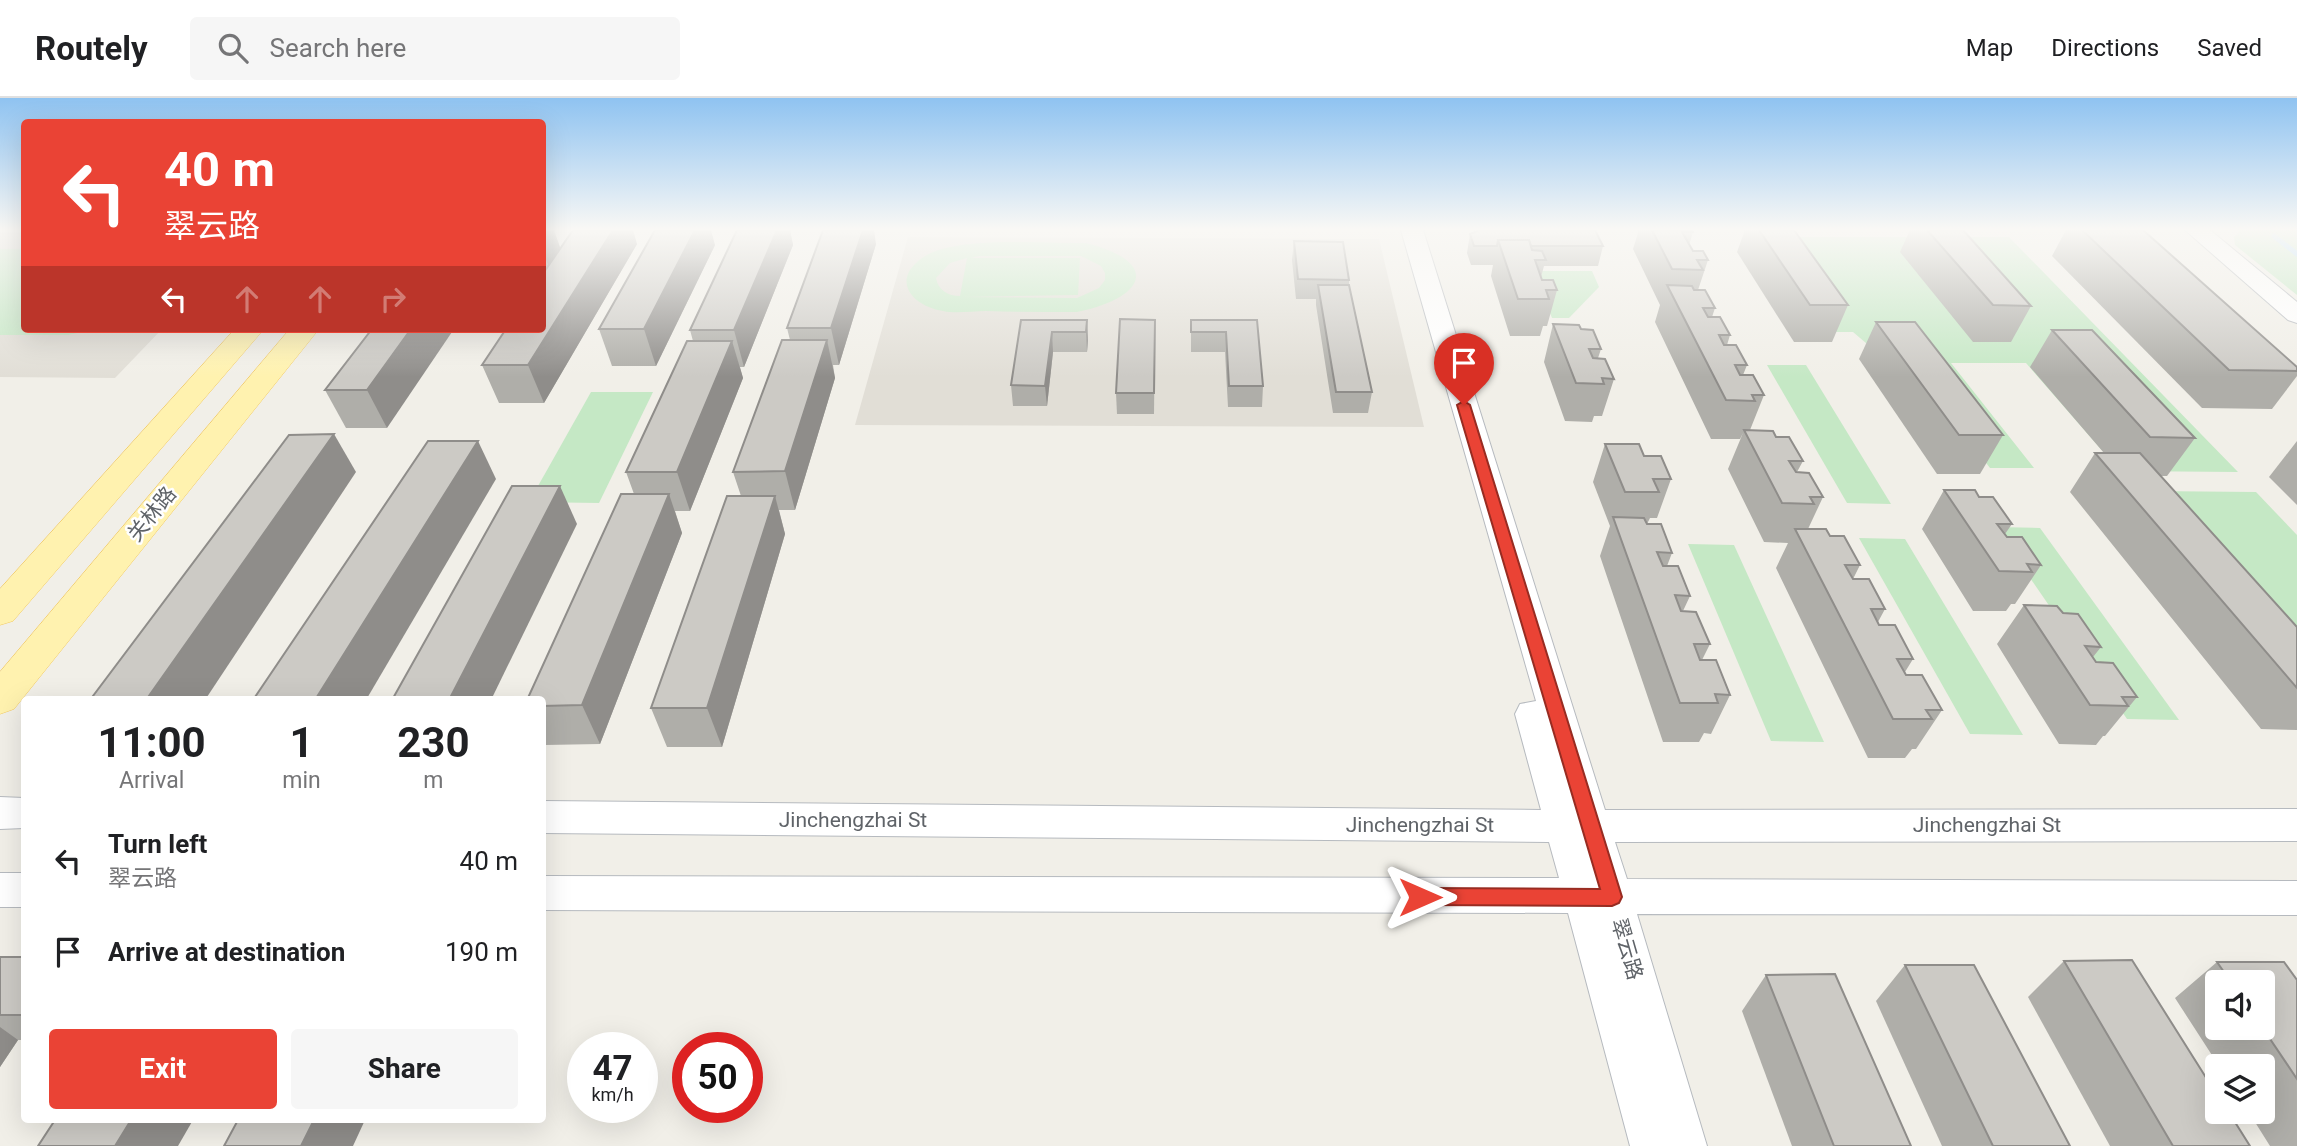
<!DOCTYPE html>
<html lang="en">
<head>
<meta charset="utf-8">
<style>
	body { margin:0; font-family:Roboto,"Noto Sans SC",sans-serif; background:#f6f6f6; color:#202124; height:100vh; display:flex; flex-direction:column; font-size:26px; white-space:nowrap }
	* { box-sizing:border-box; margin:0 }
	p { font-size:23px; color:#757577 }
	.icon { flex:none; width:38px; height:38px; fill:none; stroke:currentColor; stroke-width:2; stroke-linecap:round; stroke-linejoin:round }
	.map { position:relative; flex:1; overflow:hidden }
	.panel { position:absolute; left:21px; top:598px; width:525px; height:427px; display:flex; flex-direction:column; background:#fff; border-radius:7px; box-shadow:0 7px 28px #0002 }
	.panel>* { flex:none }
	.top-card { position:absolute; left:21px; top:21px; width:525px; height:214px; border-radius:7px; box-shadow:0 7px 28px #0002; background:#ea4335; color:#fff; overflow:hidden }
	.fabs { position:absolute; left:2205px; top:872px; display:grid; gap:14px }
	.fabs a { display:grid; place-items:center; width:70px; height:70px; border-radius:7px; background:#fff; box-shadow:0 7px 28px #0002; font-size:35px }
	.speed { position:absolute; left:567px; top:934px; display:flex; gap:14px; font-size:35px; font-weight:700; text-align:center }
	.speed>* { display:grid; place-content:center; width:91px; height:91px; border-radius:50%; background:#fff; box-shadow:0 7px 28px #0002; line-height:1 }
	.speed small { font-size:18px; font-weight:400 }
	.speed .limit { border:10px solid #d22; background:#fff; color:#111 }
	.pin { position:absolute; display:grid; place-items:center; width:60px; height:60px; color:#fff; margin:-72px -30px; border-radius:50% 50% 50% 0; rotate:-45deg; box-shadow:0 0 7px #0007 }
	.pin .icon { rotate:45deg }
	.me { position:absolute; width:77px; margin:-38px; rotate:90deg; stroke-linejoin:round; filter:drop-shadow(0 0 5px #0008) }
	.turn { display:flex; align-items:center; gap:24px; height:147px; padding:0 28px; font-size:32px }
	.turn .icon { width:91px; height:91px; stroke-width:2.5 }
	.turn b { display:block; font-size:49px; line-height:60px }
	.lanes { display:flex; align-items:center; height:66px; padding:0 28px; background:#0003; justify-content:center; gap:35px; direction:ltr }
	.lanes .off { opacity:.35 }
	.eta { display:flex; justify-content:space-evenly; align-items:center; height:119px; text-align:center }
	.eta b { font-size:42px; font-weight:700; line-height:49px }
	.action { display:flex; gap:14px; margin-top:auto; padding:14px 28px }
	.action a { flex:1; height:80px; border-radius:7px; background:#ea4335; color:#fff; font-size:28px; font-weight:700; line-height:80px; text-align:center }
	.action a+a { background:#f6f6f6; color:#202124 }
	ul { padding:0; list-style:none }
	li { display:flex; align-items:center; gap:21px; height:91px; padding:0 28px }
	li div { flex:1 }
	li b { display:block; font-size:26px }
	li em { font-style:normal }
	header { display:flex; align-items:center; gap:42px; box-sizing:border-box; height:98px; padding:0 35px; background:#fff; border-bottom:2px solid #e0e0e0 }
	header strong { font-size:33px }
	nav { display:flex; gap:38px; margin-inline-start:auto; font-size:24px }
	.search { width:490px; height:63px; background:#f6f6f6; display:flex; align-items:center; gap:18px; box-sizing:border-box; padding:0 24px; border-radius:7px; color:#757577; font-size:26px }
	.map>svg:first-child { display:block }
	.education { fill:#e1ded6 }
	.green { fill:#c5e8c5; fill-rule:evenodd }
	.lines { fill:none; stroke-linecap:round; stroke-linejoin:round }
	.stream { stroke:#aadaff; stroke-width:5 }
	.secondary-casing { stroke:#b6babf; stroke-width:2 }
	.primary-casing { stroke:#f2c960; stroke-width:1 }
	.secondary { fill:#fff; fill-rule:evenodd }
	.primary { fill:#fff2af; fill-rule:evenodd }
	.wall { fill:#afaea9; fill-rule:evenodd }
	.shaded-wall { fill:#8f8d8a }
	.building { fill:#cccac5; stroke:#8f8d8a; stroke-width:2 }
	.route { fill:#ea4335; stroke:#982c22; stroke-width:2 }
	.labels { text-anchor:middle; stroke-width:5; stroke-linejoin:round; paint-order:stroke }
	.street-label { font-size:21px; fill:#5f6368; stroke:#fff }
</style>
</head>
<body>
<header>
<strong>Routely</strong>
<div class="search"><svg class="icon" aria-label="search" viewBox="0 0 24 24"><circle cx="10" cy="10" r="6"/><path d="M15 15l6 6"/></svg>Search here</div>
<nav><a>Map</a><a>Directions</a><a>Saved</a></nav>
</header>
<div class="map">
<svg width="2297" height="1048" viewBox="0 0 2297 1048">
	<rect width="100%" height="100%" fill="#f1efe8"/>
	<g class="education">
		<polygon points="0,134 24,134 24,231 162,231 115,280 0,279"/>
		<polygon points="908,139 1379,141 1424,329 855,327"/>
	</g>
	<g class="green">
		<polygon points="2241,132 2297,132 2297,197 2235,147 2234,139"/>
		<polygon points="1764,139 2009,139 2238,374 2120,373 2026,265 1951,265 2034,370 1990,370 1900,251 1873,251 1853,234 1830,234"/>
		<path d="M1086 145C1164 165 1143 201 1077 214 1047 214 1016 214 986 213 972 213 956 216 943 213 913 208 890 183 922 160 955 137 1044 146 1086 145ZM979 158H1081L1101 168 1105 175V182L1099 190 1077 200 962 199 1078 197 1080 160H971ZM967 160 960 198C948 198 938 192 936 180L950 165Z"/>
		<polygon points="0,151 24,151 24,231 98,231 68,237 0,237"/>
		<polygon points="1533,173 1592,173 1599,189 1569,220 1552,220"/>
		<polygon points="1767,267 1806,267 1891,406 1847,405"/>
		<polygon points="591,294 653,294 599,405 529,404"/>
		<polygon points="2149,393 2256,394 2297,437 2297,565"/>
		<polygon points="1995,429 2040,430 2179,622 2127,621"/>
		<polygon points="1859,440 1905,441 2023,637 1970,636"/>
		<polygon points="1688,446 1734,447 1824,644 1771,643"/>
	</g>
	<g class="lines">
		<polyline class="stream" points="2274,138 2297,156"/>
		<g class="secondary-casing">
			<g id="secondary">
				<polygon points="1401,132 1423,132 1605,712 2297,711 2297,743 1615,744 1627,781 2297,783 2297,817 1637,816 1707,1048 1630,1048 1568,815 542,812 542,778 1559,780 1549,744 542,735 542,703 1541,712 1515,616 1520,606 1536,603"/>
				<polygon points="2185,132 2210,132 2297,204 2297,225 2288,222"/>
				<polygon points="0,699 24,700 24,730 0,731"/>
				<rect x="0" y="775" width="24" height="34"/>
			</g>
		</g>
		<g class="primary-casing">
			<g id="primary">
				<polygon points="235,231 264,231 13,523 0,527 0,491"/>
				<polygon points="290,231 319,231 14,611 0,616 0,574"/>
			</g>
		</g>
		<use href="#secondary" class="secondary"/>
		<use href="#primary" class="primary"/>
	</g>
	<g class="wall">
		<polygon points="542,132 561,150 637,146 544,305 499,305 482,267 546,171 542,171"/>
		<polygon points="737,132 790,132 793,147 744,269 740,269 743,280 690,413 675,413 682,435 600,646 545,647 542,642 542,602 634,396 626,374 693,243 690,232"/>
		<polygon points="1639,132 1692,132 1693,134 1689,147 1693,153 1708,162 1698,192 1715,210 1712,219 1730,237 1727,247 1747,267 1743,277 1764,297 1750,332 1776,339 1803,363 1797,374 1823,399 1808,431 1830,438 1860,467 1853,481 1885,511 1878,524 1879,527 1913,561 1905,574 1906,577 1942,612 1916,651 1912,651 1905,660 1868,660 1776,470 1788,445 1764,444 1728,371 1743,335 1740,341 1711,341 1655,224 1660,207 1633,151"/>
		<polygon points="1745,132 1794,132 1848,207 1832,244 1794,244 1737,154"/>
		<polygon points="1910,132 1963,132 2031,208 2011,244 1973,244 1900,154"/>
		<polygon points="2066,132 2143,132 2297,269 2297,278 2272,311 2202,310 2052,158"/>
		<polygon points="1470,136 1603,148 1598,168 1544,168 1541,179 1542,182 1557,192 1547,228 1543,228 1540,238 1510,238 1491,178 1493,167 1471,167 1467,155"/>
		<polygon points="1294,143 1349,182 1349,187 1372,294 1368,315 1333,315 1316,207 1316,201 1296,201 1292,162"/>
		<polygon points="876,146 839,267 833,267 835,280 795,412 779,412 785,436 722,649 667,649 651,610 741,398 733,374 790,242 787,230"/>
		<polygon points="715,147 656,268 612,268 599,231"/>
		<polygon points="1021,222 1087,222 1088,242 1087,254 1053,254 1047,308 1013,308 1011,287"/>
		<polygon points="1155,222 1154,316 1117,316 1116,295"/>
		<polygon points="1191,222 1257,222 1263,288 1262,309 1228,309 1225,254 1191,254"/>
		<polygon points="1876,224 2003,337 1980,376 1937,376 1859,261"/>
		<polygon points="1553,226 1581,231 1601,251 1598,260 1614,281 1602,318 1594,318 1592,324 1565,323 1544,264"/>
		<polygon points="372,231 387,330 346,330 325,292"/>
		<polygon points="2052,232 2195,340 2167,378 2161,378 2297,529 2297,632 2261,631 2070,394 2095,355 2104,355 2030,269"/>
		<polygon points="2297,343 2297,407 2269,379"/>
		<polygon points="1605,346 1644,358 1671,381 1657,420 1650,420 1647,426 1672,455 1667,468 1690,498 1683,513 1710,546 1702,562 1730,597 1711,636 1704,635 1699,644 1663,644 1600,458 1610,428 1593,384"/>
		<polygon points="1944,392 1979,399 2012,426 2005,436 2007,439 2041,467 2015,506 2011,506 2006,513 1973,513 1922,431"/>
		<polygon points="2024,507 2063,515 2101,549 2093,559 2096,564 2137,599 2105,638 2103,638 2096,647 2059,646 1997,546"/>
		<polygon points="0,859 24,859 24,942 18,942 0,969"/>
		<polygon points="2064,863 2250,1048 2110,1048 2028,899"/>
		<path d="M2217 864 2297 882V1048H2270L2248 1013H2263V968H2219L2175 900ZM2217 884H2263V929H2217Z"/>
		<polygon points="1905,867 2070,1048 1942,1048 1876,903"/>
		<polygon points="1766,877 1911,1048 1792,1048 1742,913"/>
	</g>
	<g class="shaded-wall">
		<polygon points="542,132 554,132 561,152 550,171 542,152"/>
		<polygon points="613,132 633,132 637,146 544,305 528,267"/>
		<polygon points="695,132 711,132 715,147 656,268 644,231"/>
		<polygon points="777,132 790,132 793,147 744,269 734,232"/>
		<polygon points="863,132 874,132 876,146 839,267 831,230"/>
		<polygon points="1087,222 1088,242 1087,254 1086,234"/>
		<polygon points="411,231 454,231 387,330 367,292"/>
		<polygon points="1052,234 1053,254 1047,308 1045,288"/>
		<polygon points="827,242 835,280 795,412 785,373"/>
		<polygon points="732,243 743,280 690,413 677,374"/>
		<polygon points="334,336 356,374 205,602 146,602"/>
		<polygon points="478,343 496,381 366,602 315,602"/>
		<polygon points="560,388 577,426 491,602 449,602"/>
		<polygon points="669,396 682,435 600,646 582,607"/>
		<polygon points="775,398 785,436 722,649 707,610"/>
		<polygon points="0,929 18,942 0,969"/>
		<polygon points="131,1022 193,1022 178,1048 115,1048"/>
		<polygon points="314,1022 365,1022 353,1048 301,1048"/>
	</g>
	<g class="building">
		<polygon points="573,132 613,132 528,267 482,267 506,231 542,231 542,177"/>
		<polygon points="655,132 695,132 644,231 599,231"/>
		<polygon points="737,132 777,132 734,232 690,232"/>
		<polygon points="823,132 863,132 831,230 787,230"/>
		<polygon points="1479,132 1595,132 1603,148 1531,148 1529,142 1498,142 1497,148 1474,148 1470,136"/>
		<polygon points="1652,132 1692,132 1693,134 1682,134 1693,153 1703,153 1708,162 1697,162 1703,172 1672,171"/>
		<polygon points="1759,132 1794,132 1848,207 1810,207"/>
		<polygon points="1927,132 1963,132 2031,208 1993,207"/>
		<polygon points="2082,132 2143,132 2297,269 2297,273 2229,272"/>
		<polygon points="1498,142 1529,142 1532,152 1542,153 1546,162 1535,162 1542,182 1553,182 1557,192 1546,192 1549,201 1518,201"/>
		<polygon points="1294,143 1343,144 1349,182 1298,181"/>
		<polygon points="1318,187 1349,187 1372,294 1336,294"/>
		<polygon points="1667,187 1692,188 1694,192 1705,192 1715,210 1703,210 1708,219 1720,219 1730,237 1719,237 1724,247 1736,247 1747,267 1735,267 1740,277 1753,277 1764,297 1752,297 1755,303 1726,302"/>
		<polygon points="1120,221 1155,222 1154,295 1116,295"/>
		<polygon points="1021,222 1087,222 1086,234 1052,234 1045,288 1011,287"/>
		<polygon points="1191,222 1257,222 1263,288 1229,288 1226,234 1191,234"/>
		<polygon points="1876,224 1915,224 2003,337 1959,337"/>
		<polygon points="1553,226 1579,227 1581,231 1593,232 1601,251 1589,251 1593,260 1605,261 1614,281 1602,280 1604,286 1576,285"/>
		<polygon points="372,231 411,231 367,292 325,292"/>
		<polygon points="2052,232 2092,232 2195,340 2150,339"/>
		<polygon points="782,242 827,242 785,373 733,374"/>
		<polygon points="687,243 732,243 677,374 626,374"/>
		<polygon points="1744,332 1773,333 1776,339 1789,339 1803,363 1789,363 1796,374 1809,375 1823,399 1810,399 1814,406 1782,405"/>
		<polygon points="334,336 146,602 90,602 289,337"/>
		<polygon points="428,343 478,343 315,602 253,602"/>
		<polygon points="1605,346 1639,346 1644,358 1661,358 1671,381 1653,381 1659,394 1625,394"/>
		<polygon points="2095,355 2140,355 2297,529 2297,590"/>
		<polygon points="512,388 560,388 449,602 392,602"/>
		<polygon points="1944,392 1975,392 1979,399 1993,399 2012,426 1997,426 2007,439 2022,439 2041,467 2027,466 2032,474 1999,473"/>
		<polygon points="621,396 669,396 582,607 542,608 542,602 527,602"/>
		<polygon points="727,398 775,398 707,610 651,610"/>
		<polygon points="1613,419 1644,420 1647,426 1661,426 1672,455 1657,454 1663,468 1678,468 1690,498 1675,497 1681,513 1696,514 1710,546 1694,546 1700,562 1716,562 1730,597 1715,596 1718,605 1680,605"/>
		<polygon points="1795,431 1826,431 1830,438 1844,438 1860,467 1845,467 1853,481 1869,481 1885,511 1871,511 1879,527 1895,527 1913,561 1897,561 1906,577 1922,577 1942,612 1926,612 1932,621 1893,621"/>
		<polygon points="2024,507 2057,508 2063,515 2078,516 2101,549 2085,548 2096,564 2113,565 2137,599 2122,599 2128,608 2090,607"/>
		<rect x="0" y="859" width="24" height="58"/>
		<polygon points="2132,862 2217,997 2217,1013 2228,1013 2250,1048 2173,1048 2064,863"/>
		<polygon points="2217,864 2284,864 2297,882 2297,981 2262,929 2263,929 2263,884 2231,884"/>
		<polygon points="1905,867 1974,867 2070,1048 1993,1048"/>
		<polygon points="1835,876 1911,1048 1834,1048 1766,877"/>
		<polygon points="55,1022 131,1022 115,1048 38,1048"/>
		<polygon points="238,1022 314,1022 301,1048 224,1048"/>
	</g>
	<linearGradient id="sky" x2="0" y2="1"><stop stop-color="#8fc3f1"/><stop offset="0.47" stop-color="#f9f8f5"/><stop offset="1" stop-color="#f9f8f5" stop-opacity="0"/></linearGradient>
	<rect width="2297" height="279" fill="url(#sky)"/>
	<polygon class="route" points="1464,303 1470,307 1622,799 1619,805 1612,808 1420,807 1414,804 1411,799 1414,793 1420,790 1600,791 1457,307"/>
	<g class="labels">
		<g class="street-label">
			<text transform="translate(152 416) rotate(-51)" y="7">关林路</text>
			<text x="853" y="729">Jinchengzhai St</text>
			<text x="1420" y="734">Jinchengzhai St</text>
			<text x="1987" y="734">Jinchengzhai St</text>
			<text transform="translate(1627 851) rotate(74)" y="7">翠云路</text>
		</g>
	</g>
</svg>
<div class="fabs">
<a><svg class="icon" aria-label="sound" viewBox="0 0 24 24"><path d="M4 9h4l5-4v14l-5-4H4zM17 9q2 3 0 6"/></svg></a>
<a><svg class="icon" aria-label="layers" viewBox="0 0 24 24"><path d="M12 4l9 5-9 5-9-5zM3 14l9 5 9-5"/></svg></a>
</div>
<div class="speed"><div>47<small>km/h</small></div><div class="limit">50</div></div>
<div class="pin" style="left:1464px;top:307px;background:#d93025"><svg class="icon" aria-label="arrive" viewBox="0 0 24 24"><path d="M6 21V4h12l-3 4 3 4H6"/></svg></div>
<svg class="me" style="left:1420px;top:799px" viewBox="-20 -20 40 40"><path d="M0-17L14 15 0 8-14 15z" fill="#ea4335" stroke="#fff" stroke-width="4"/></svg>
<div class="top-card">
<div class="turn"><svg class="icon" aria-label="left" viewBox="0 0 24 24"><path d="M17 20v-9H6M10 6l-5 5 5 5"/></svg><div><b>40 m</b>翠云路</div></div>
<div class="lanes"><svg class="icon" aria-label="left" viewBox="0 0 24 24"><path d="M17 20v-9H6M10 6l-5 5 5 5"/></svg><svg class="icon off" aria-label="ahead" viewBox="0 0 24 24"><path d="M12 20V5M6 11l6-6 6 6"/></svg><svg class="icon off" aria-label="ahead" viewBox="0 0 24 24"><path d="M12 20V5M6 11l6-6 6 6"/></svg><svg class="icon off" aria-label="right" viewBox="0 0 24 24"><path d="M7 20v-9h11M14 6l5 5-5 5"/></svg></div>
</div>
<section class="panel">
<div class="eta">
<div><b>11:00</b><p>Arrival</p></div>
<div><b>1</b><p>min</p></div>
<div><b>230</b><p>m</p></div>
</div>
<ul>
<li><svg class="icon" aria-label="left" viewBox="0 0 24 24"><path d="M17 20v-9H6M10 6l-5 5 5 5"/></svg><div><b>Turn left</b><p>翠云路</p></div><em>40 m</em></li>
<li><svg class="icon" aria-label="arrive" viewBox="0 0 24 24"><path d="M6 21V4h12l-3 4 3 4H6"/></svg><div><b>Arrive at destination</b></div><em>190 m</em></li>
</ul>
<div class="action"><a>Exit</a><a>Share</a></div>
</section>
</div>
</body>
</html>
